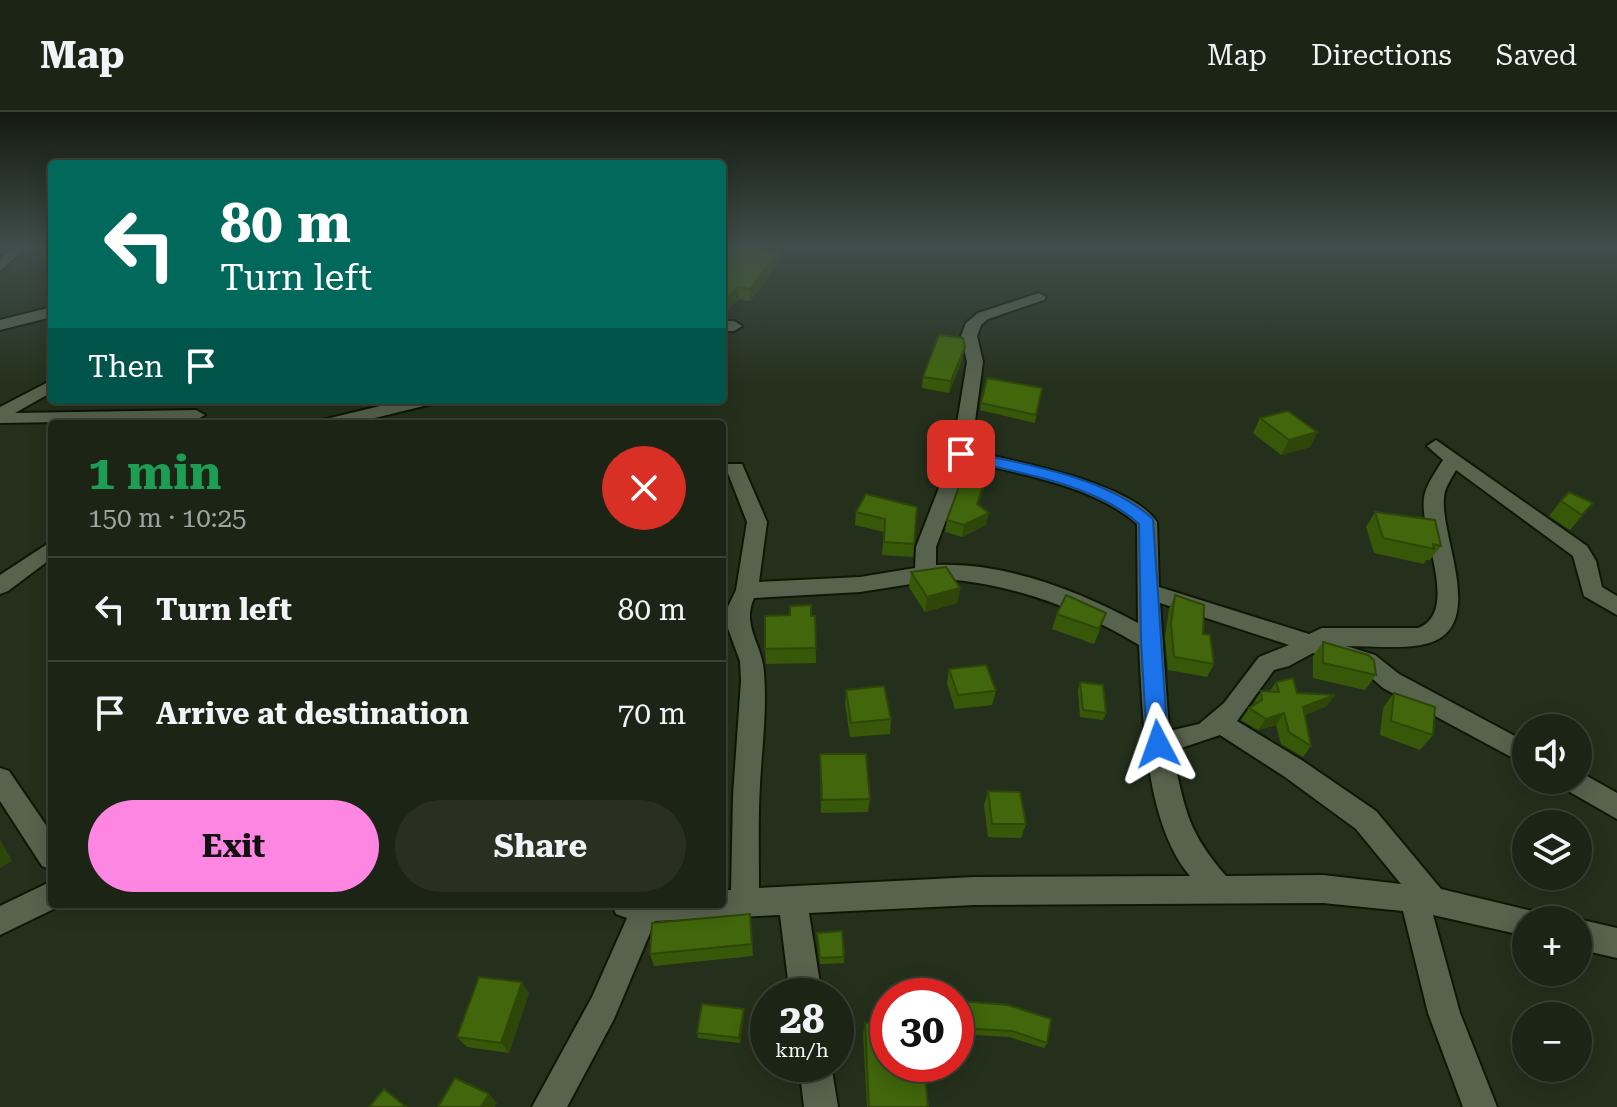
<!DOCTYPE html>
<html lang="en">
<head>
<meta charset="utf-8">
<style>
	body { margin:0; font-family:"Roboto Serif",serif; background:#293022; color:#f1f3f6; height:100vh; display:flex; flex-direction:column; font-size:30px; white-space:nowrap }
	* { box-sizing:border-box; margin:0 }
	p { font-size:26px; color:#a0a4a0 }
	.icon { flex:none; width:44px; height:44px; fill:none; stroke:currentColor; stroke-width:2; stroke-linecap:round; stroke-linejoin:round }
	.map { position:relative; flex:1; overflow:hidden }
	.details { position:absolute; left:48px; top:308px; width:678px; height:488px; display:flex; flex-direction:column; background:#1c2415; border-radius:8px; box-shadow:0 4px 20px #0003,0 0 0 2px #3a4134 }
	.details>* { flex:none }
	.hud { position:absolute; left:48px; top:48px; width:678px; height:244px; border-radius:8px; box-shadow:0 4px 20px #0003,0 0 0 2px #3a4134; background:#00695c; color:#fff; overflow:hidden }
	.buttons { position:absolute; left:1512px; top:602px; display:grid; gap:16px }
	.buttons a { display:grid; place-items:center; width:80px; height:80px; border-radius:50%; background:#1c2415; box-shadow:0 4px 20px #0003,0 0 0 2px #3a4134; font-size:40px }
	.speed { position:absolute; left:750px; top:866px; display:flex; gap:16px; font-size:40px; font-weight:700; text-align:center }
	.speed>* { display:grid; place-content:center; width:104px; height:104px; border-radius:50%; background:#1c2415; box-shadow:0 4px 20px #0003,0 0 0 2px #3a4134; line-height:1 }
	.speed small { font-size:20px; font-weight:400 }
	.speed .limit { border:12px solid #d22; background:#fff; color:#111 }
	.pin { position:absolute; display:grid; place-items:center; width:68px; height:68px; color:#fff; margin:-34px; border-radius:16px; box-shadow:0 4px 12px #0006 }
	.me { position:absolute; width:88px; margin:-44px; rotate:356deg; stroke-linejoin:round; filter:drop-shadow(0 0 6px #0008) }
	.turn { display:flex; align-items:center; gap:28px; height:168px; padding:0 40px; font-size:36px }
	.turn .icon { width:104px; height:104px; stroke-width:2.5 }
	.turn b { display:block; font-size:56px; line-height:68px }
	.then { display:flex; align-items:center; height:76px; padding:0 40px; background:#0003; gap:16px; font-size:30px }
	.round { display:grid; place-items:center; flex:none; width:84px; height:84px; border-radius:42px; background:#293022 }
	.headline { display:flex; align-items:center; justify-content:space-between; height:136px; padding:0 40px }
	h1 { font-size:48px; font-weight:700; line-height:60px; color:#1e9e55 }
	.button { display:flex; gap:16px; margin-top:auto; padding:16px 40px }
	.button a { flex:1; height:92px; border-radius:48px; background:#fd86e2; color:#111; font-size:32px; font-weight:700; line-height:92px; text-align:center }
	.button a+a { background:#293022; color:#f1f3f6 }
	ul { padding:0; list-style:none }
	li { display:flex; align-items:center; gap:24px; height:104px; padding:0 40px; border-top:2px solid #3a4134 }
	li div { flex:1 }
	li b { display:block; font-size:30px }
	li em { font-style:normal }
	header { display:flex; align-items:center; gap:48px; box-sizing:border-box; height:112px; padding:0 40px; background:#1c2415; border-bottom:2px solid #3a4134 }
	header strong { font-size:38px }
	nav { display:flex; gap:44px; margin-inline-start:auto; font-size:28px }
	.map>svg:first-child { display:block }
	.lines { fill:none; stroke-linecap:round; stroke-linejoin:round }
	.minor-casing { stroke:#0e1705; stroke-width:4 }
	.minor { fill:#58634e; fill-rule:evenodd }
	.wall { fill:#385809 }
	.shaded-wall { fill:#2e4708 }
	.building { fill:#41660b; stroke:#2e4708; stroke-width:2 }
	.route { fill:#1a73e8; stroke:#114b97; stroke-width:2 }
</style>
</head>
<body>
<header>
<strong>Map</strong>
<nav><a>Map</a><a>Directions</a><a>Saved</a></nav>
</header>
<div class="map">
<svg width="1617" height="995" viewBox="0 0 1617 995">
	<rect width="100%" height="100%" fill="#25301c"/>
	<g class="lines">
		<g class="minor-casing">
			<g id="minor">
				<polygon points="12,135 27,135 0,159 0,147"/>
				<path d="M1039 181 1046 185 1044 188 988 207 981 213 977 224 983 250 971 339C1017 350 1130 370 1157 410L1159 475 1309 522 1322 516H1418C1463 499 1415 414 1425 381 1428 370 1437 358 1443 348L1427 334 1436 328 1587 434 1596 449 1602 475 1617 484V503L1584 484 1573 444 1456 358C1452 366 1444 376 1444 386 1440 427 1491 521 1421 533 1397 537 1370 534 1346 534L1375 543 1399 562 1526 630V653L1383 576 1359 555 1313 541 1289 554 1274 558 1237 609 1303 649 1376 699 1441 777 1536 800 1540 808H1526V824L1433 803 1460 901 1497 995H1463L1428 901 1403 799 1323 791 974 793 809 801 822 884H790L780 803 655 809 614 907 567 995H532L592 885 627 806 616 802 612 792H722V778H731L733 684 741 569 740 549 726 511V499L736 478 747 410 726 356 728 352H742L767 410 759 470 860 465 915 456 916 435 952 342 967 250 961 224 966 211 978 201ZM968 349C1021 362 1096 375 1137 412L1138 511C1079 479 1005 450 936 453V435ZM943 467C1014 472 1078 496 1139 533 1143 602 1144 710 1190 764L974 765 759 776C759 741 758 706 760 672 762 635 767 598 764 561 763 533 741 514 754 486L860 480ZM1160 491 1289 533 1259 545 1224 591 1199 612 1169 619ZM1220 623 1285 665 1356 717 1401 772 1323 763 1226 764C1186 718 1185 696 1172 639Z"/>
				<polygon points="52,195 52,205 0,218 0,208"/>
				<polygon points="722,209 734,209 742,214 734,219 722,219"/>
				<polygon points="52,268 52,280 15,301 196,298 205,303 196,308 0,311 0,295"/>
				<polygon points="405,288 435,288 432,292 350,312 319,312 322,308"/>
				<polygon points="52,429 52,446 8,479 0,482 0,463"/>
				<polygon points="0,656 9,659 52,722 52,758 42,754 0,689"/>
				<polygon points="1578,659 1617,681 1617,707 1563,676 1559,668 1578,668"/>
				<polygon points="52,769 52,792 62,793 0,823 0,794"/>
				<polygon points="1578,807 1617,816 1617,846 1578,837"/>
				<polygon points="799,952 831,952 838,995 804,995"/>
			</g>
		</g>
		<use href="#minor" class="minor"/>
	</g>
	<g class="wall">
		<polygon points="722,135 779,139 780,150 750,189 739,187 727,198 722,197"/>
		<polygon points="963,246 949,281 922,276 923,265"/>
		<polygon points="1042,276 1035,311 980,298 981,291"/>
		<polygon points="1260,306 1317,320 1310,335 1281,343 1253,321"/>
		<polygon points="988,362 978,393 986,413 962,425 945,420 947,408"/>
		<polygon points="1561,389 1593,391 1570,418 1549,404"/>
		<polygon points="917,395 913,445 882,443 884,420 855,413 856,400"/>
		<polygon points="1375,400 1441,434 1430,448 1426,448 1424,452 1374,441 1366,415"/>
		<polygon points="911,460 960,476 957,491 925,500 909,475"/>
		<polygon points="1175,483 1203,522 1214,552 1207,565 1168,558 1165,525 1169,497"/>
		<polygon points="1057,502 1101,515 1094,532 1052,517"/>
		<polygon points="815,504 816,551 766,552 765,537"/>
		<polygon points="1323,530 1376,563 1365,578 1313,566 1313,544"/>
		<polygon points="949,557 996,579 992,593 955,597 947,571"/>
		<polygon points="1080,570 1106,601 1103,608 1080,605 1078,578"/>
		<polygon points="1276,570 1327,594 1305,603 1311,634 1303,645 1281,632 1276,613 1258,618 1241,608 1249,596 1254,593 1254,591 1261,579 1270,579"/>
		<polygon points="846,578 891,607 890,622 850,625 845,592"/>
		<polygon points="1394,581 1433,623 1420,638 1380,623 1383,596"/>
		<polygon points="820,642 870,687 868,700 821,701"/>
		<polygon points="988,679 1026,712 1021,726 988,725 984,693"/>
		<polygon points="1547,702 1574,712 1535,712"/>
		<polygon points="750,802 753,844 654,854 650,842"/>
		<polygon points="817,821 844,845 844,851 820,852"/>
		<polygon points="529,881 509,941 467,935 457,925"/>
		<polygon points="958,889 1047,931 1044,936 1009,925 958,922 956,895"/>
		<polygon points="744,897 744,902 740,931 698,926 697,921"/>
		<polygon points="865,911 928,995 867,995 863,922"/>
	</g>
	<g class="shaded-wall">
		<polygon points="779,139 780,150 750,189 750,177"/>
		<polygon points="738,175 739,187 727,198 727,186"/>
		<polygon points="965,235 963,246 949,281 951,269"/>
		<polygon points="1317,320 1310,335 1281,343 1289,328"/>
		<polygon points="991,350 988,362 975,404 977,392"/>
		<polygon points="989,401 986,413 962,425 964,413"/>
		<polygon points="960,476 957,491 925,500 927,485"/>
		<polygon points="1335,583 1327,594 1295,607 1303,595"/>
		<polygon points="1284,601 1276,613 1258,618 1266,607"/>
		<polygon points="0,728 12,749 0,756"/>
		<polygon points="522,870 529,881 509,941 501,931"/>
		<polygon points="744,897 744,902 740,931 739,926"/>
		<polygon points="489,982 497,991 495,995 481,995"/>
	</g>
	<g class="building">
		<polygon points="722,135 755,135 779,139 750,177 738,175 727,186 722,185"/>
		<polygon points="939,223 963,226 965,235 951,269 923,265"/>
		<polygon points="987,266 1042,276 1036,303 981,291"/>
		<polygon points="1288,299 1317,320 1289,328 1260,306"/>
		<polygon points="969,347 991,350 977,392 989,401 964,413 947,408"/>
		<polygon points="1569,380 1593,391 1582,403 1561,389"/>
		<polygon points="866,382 917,395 914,432 884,430 885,407 856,400"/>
		<polygon points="1375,400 1435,408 1441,434 1433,432 1434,437 1383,426"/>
		<polygon points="946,455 960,476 927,485 911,460"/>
		<polygon points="1066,483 1106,501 1099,517 1057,502"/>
		<polygon points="1175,483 1204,493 1203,522 1210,523 1214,552 1174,545 1171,511"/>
		<polygon points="811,493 811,504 815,504 816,536 765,537 765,504 790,503 790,494"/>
		<polygon points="1323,530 1368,543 1374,548 1376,563 1323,551"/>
		<polygon points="986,553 996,579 958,583 949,557"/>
		<polygon points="1293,566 1297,581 1335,583 1303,595 1311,634 1289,620 1284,601 1266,607 1249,596 1262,588 1261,579 1279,580 1276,570"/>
		<polygon points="1080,570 1103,573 1106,601 1083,598"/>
		<polygon points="884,574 891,607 851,611 846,578"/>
		<polygon points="1394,581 1435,595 1433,623 1391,609"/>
		<polygon points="820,642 866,642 870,687 822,688"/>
		<polygon points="988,679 1020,680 1026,712 992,712"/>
		<polygon points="1547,702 1574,710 1574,712 1549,712"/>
		<polygon points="1578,728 1584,752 1578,751"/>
		<polygon points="750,802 752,832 650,842 652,811"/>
		<polygon points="842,819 844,845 820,846 817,821"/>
		<polygon points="479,865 522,870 501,931 457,925"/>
		<polygon points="958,889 1008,893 1051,907 1047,931 1012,919 960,916"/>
		<polygon points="702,892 744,897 739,926 697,921"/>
		<polygon points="865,911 888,911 888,952 924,952 928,995 869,995"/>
		<polygon points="455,966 489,982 481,995 438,995"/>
		<polygon points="384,977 406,995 369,995"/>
	</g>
	<linearGradient id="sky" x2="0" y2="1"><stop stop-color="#141a0f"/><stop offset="0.49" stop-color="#404e4b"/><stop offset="1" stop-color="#404e4b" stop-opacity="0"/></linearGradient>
	<rect width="1617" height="275" fill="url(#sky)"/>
	<path class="route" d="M961 338C1022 352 1106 364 1153 407L1168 632 1165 638 1158 641 1150 638 1147 632 1141 529 1139 412C1095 371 1013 360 956 346L954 342Z"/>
</svg>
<div class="buttons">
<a><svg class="icon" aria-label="sound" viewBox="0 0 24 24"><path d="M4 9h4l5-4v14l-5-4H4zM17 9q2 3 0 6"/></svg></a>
<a><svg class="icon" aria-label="layers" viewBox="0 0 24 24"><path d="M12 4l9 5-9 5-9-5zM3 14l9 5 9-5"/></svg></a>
<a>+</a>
<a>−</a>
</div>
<div class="speed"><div>28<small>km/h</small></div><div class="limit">30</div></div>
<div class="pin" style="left:961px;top:342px;background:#d93025"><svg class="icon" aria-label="arrive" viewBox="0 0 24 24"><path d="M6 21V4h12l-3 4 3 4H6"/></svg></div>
<svg class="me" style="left:1158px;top:632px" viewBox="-20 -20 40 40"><path d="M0-17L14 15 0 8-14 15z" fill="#1a73e8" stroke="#fff" stroke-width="4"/></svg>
<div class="hud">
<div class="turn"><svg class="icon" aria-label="left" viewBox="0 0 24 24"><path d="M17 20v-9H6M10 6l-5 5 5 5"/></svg><div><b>80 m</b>Turn left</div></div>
<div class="then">Then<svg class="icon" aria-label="arrive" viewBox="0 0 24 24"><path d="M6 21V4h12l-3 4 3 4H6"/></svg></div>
</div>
<section class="details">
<div class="headline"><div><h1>1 min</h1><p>150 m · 10:25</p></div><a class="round" style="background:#d93025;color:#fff"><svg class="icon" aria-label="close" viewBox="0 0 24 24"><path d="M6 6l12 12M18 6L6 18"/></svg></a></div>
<ul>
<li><svg class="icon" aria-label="left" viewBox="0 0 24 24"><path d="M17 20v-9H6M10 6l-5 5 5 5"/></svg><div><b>Turn left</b></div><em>80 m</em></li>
<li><svg class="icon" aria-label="arrive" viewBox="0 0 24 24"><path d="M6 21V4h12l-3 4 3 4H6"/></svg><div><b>Arrive at destination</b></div><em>70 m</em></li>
</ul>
<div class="button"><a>Exit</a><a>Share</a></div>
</section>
</div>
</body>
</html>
